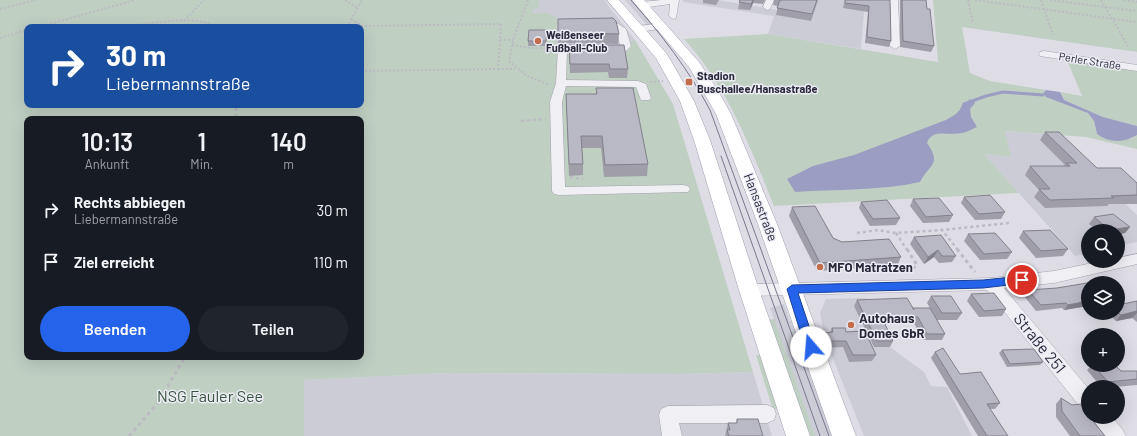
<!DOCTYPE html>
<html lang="de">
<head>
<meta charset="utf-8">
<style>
	body { margin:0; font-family:Barlow,sans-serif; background:#20242c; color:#f1f3f6; height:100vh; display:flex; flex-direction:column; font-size:15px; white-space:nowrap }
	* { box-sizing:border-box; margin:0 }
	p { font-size:13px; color:#9ea1a6 }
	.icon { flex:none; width:22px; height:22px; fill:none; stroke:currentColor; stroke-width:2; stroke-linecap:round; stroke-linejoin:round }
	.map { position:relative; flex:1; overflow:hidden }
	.details { position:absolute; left:24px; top:116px; width:340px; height:244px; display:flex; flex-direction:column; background:#171b24; border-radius:8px; box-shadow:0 4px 16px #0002 }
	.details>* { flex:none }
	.hud { position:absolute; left:24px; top:24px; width:340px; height:84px; border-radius:8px; box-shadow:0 4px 16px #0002; background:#1a4fa0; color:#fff; overflow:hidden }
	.tools { position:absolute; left:1081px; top:224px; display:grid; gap:8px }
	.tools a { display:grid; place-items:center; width:44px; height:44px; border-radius:50%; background:#171b24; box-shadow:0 4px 16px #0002; font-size:20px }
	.pin { position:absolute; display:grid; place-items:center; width:34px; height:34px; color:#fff; margin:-17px; border:2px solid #fff; border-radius:50%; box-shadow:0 1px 4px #0007 }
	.me { position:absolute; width:44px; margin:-22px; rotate:342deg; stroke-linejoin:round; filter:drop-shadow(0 0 3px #0008) }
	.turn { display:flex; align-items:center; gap:14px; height:84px; padding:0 16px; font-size:18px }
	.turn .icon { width:52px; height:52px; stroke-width:2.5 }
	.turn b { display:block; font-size:28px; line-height:34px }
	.eta { display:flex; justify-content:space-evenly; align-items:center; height:68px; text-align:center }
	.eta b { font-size:24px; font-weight:600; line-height:28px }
	.cta { display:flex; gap:8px; margin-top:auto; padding:8px 16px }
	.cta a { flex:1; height:46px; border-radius:24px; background:#2563eb; color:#fff; font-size:16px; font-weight:600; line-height:46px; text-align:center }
	.cta a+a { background:#20242c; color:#f1f3f6 }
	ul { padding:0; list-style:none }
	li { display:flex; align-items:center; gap:12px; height:52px; padding:0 16px }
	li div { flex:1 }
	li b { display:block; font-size:15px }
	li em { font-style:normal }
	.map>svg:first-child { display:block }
	.built { fill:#ccccd7 }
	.green { fill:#bfcfc2; fill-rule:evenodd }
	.water { fill:#9b9dc3 }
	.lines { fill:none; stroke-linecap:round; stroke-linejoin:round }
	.stream-far1 { stroke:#9b9dc3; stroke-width:3 }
	.stream { stroke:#9b9dc3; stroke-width:3.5 }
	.minor-casing { stroke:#a4a3af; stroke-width:1 }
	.major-casing { stroke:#9e9eb0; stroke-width:1 }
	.path-far2 { stroke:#bcbbc4; stroke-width:2; stroke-dasharray:2 2; stroke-linecap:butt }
	.path-far1 { stroke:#bcbbc4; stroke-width:2.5; stroke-dasharray:3 3; stroke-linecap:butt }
	.path { stroke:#bcbbc4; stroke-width:3; stroke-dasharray:3.5 3.5; stroke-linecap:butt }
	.minor { fill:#f0eff4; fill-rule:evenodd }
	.major { fill:#fff; fill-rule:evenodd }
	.tram { stroke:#79788e; stroke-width:1 }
	.wall { fill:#9f9ea9 }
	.shaded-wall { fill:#82818a }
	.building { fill:#b9b8c5; stroke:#82818a }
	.route { fill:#2563eb; stroke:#184099 }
	.poi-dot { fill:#c16d4c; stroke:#ececf4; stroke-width:1.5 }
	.labels { text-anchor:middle; stroke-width:3; stroke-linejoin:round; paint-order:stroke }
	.far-poi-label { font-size:11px; font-weight:bold; fill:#29283b; stroke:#ececf4; text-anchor:start }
	.far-street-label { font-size:11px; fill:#29283b; stroke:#ececf4 }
	.street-label { font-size:13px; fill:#29283b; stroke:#ececf4 }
	.poi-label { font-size:13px; font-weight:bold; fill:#29283b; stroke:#ececf4; text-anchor:start }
	.near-street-label { font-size:16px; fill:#29283b; stroke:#ececf4 }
	.near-park-label { font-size:16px; fill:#37553e; stroke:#ececf4 }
</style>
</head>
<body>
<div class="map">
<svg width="1137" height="436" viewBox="0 0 1137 436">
	<rect width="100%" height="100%" fill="#dedde6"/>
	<g class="built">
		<polygon points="537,0 604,0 635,40 609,51 556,53 547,13 533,13 533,6"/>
		<polygon points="625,0 634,0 656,24 647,25"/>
		<polygon points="683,0 717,0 777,10 780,0 865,0 861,49 768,34 774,16 683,2"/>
		<polygon points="1005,131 1057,135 1089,169 1137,215 1137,242 1118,246 1118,231 1088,231 1088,253 1075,256 984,154 1010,156"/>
		<polygon points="866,298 890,347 924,372 931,386 947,387 972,436 864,436 825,339 820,313 826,299"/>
		<polygon points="784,304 790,321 795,321 835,436 815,436 770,308"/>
		<polygon points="753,372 772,436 304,436 303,380 448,373 679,374"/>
	</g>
	<g class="green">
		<path d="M0 0H539L538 9H533V13H547L557 18 556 52 609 51 635 40 673 104 753 372 679 374 448 373 304 380V436H0ZM27 27H361V105H27ZM27 119H361V357H27Z"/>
		<path d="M933 0H1137V52L962 27 970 73 990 81 1046 90 1043 93 1062 103 1073 106 1088 113 1094 121 1097 134 1130 139 1137 135V149L1086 137 1005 131 1011 157 984 154 1019 193 774 206C750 146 728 88 684 39L768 34 938 62Z"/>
		<polygon points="1067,60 1137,70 1137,126 1103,117 1064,100 1060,92 1082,96"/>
		<polygon points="774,319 815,436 807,436 768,320"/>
		<polygon points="756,355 764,356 780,408 773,410"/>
	</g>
	<g class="water">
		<path d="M1046 90 1060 92 1064 100 1103 117 1137 126V135C1124 143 1109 143 1097 134L1094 121 1088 113 1046 97 1043 93Z"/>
		<path d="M970 99 975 103 970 109 971 117 977 127C972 129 967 132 962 133 950 136 931 128 927 143 942 165 930 163 920 182 879 191 836 189 795 192L787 179 813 166 854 155 946 120 956 114Z"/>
	</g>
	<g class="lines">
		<polyline class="stream-far1" points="962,109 964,104 986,96 1003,92 1043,95"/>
		<polyline class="stream" points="962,109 963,108"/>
		<g class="minor-casing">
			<g id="minor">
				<polygon points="662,0 679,0 676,18 673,19 669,16 670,4 642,8 638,5 642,2"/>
				<polygon points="766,0 774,0 770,9 767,10 763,7"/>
				<polygon points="890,0 898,0 900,46 895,49 890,46"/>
				<polygon points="612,20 626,29 631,46 626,51 623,52 567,52 566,80 638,81 646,84 651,98 649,100 641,100 636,87 566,86 562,102 565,187 683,185 688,186 690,189 688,192 559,195 554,194 552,191 550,102 556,83 558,49 563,46 620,46 617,30 607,23"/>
				<polygon points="662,23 667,26 665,28 639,32 634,29 639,26"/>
				<polygon points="1044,51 1137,65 1137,71 1040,56 1039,54 1040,52"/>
				<polygon points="1137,254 1137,264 1054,283 1004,288 1088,388 1088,410 1081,408 987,290 749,296 743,294 741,290 743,286 749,284 991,278 1054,271 1102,261 1118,261 1118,258"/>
				<polygon points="767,405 774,408 776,414 774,420 767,423 679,423 682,436 662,436 659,415 661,409 668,406"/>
				<polygon points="1091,417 1112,417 1123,430 1126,436 1104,436"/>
			</g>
		</g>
		<g class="major-casing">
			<g id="major">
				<polygon points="607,0 619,0 667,54 694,101 710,140 759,290 810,436 786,436 739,290 694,140 680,101 656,58"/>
				<polygon points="632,0 644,0 699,62 717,89 731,114 777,224 856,436 832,436 758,224 716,114 689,67"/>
			</g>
		</g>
		<g class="path-far2">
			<polyline points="345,0 358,8"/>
			<polyline points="528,0 513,40 509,61 527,76 550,85"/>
			<polyline points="968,0 973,23"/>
			<polyline points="975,0 1137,22"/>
			<polyline points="1041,0 1053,35"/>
			<polyline points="1050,0 1137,11"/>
			<polyline points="1101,0 1128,46"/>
			<polyline points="1124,0 1137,2"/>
			<polyline points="0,9 36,0"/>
			<polyline points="351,19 363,26 501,24 498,69 361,71"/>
			<polyline points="184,21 204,0"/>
			<polyline points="39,27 135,0"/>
			<path d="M120 27C145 25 186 15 210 24L211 27"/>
			<polyline points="347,27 362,0"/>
			<polyline points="361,30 363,26"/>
			<polyline points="0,38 27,30"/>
			<polyline points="500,40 513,40"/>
			<polyline points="512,45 530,48 548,48 552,54"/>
			<polyline points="498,69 515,69"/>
			<polyline points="650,82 663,81"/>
			<polyline points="236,105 236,109"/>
		</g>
		<g class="path-far1">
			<polyline points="236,108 236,119"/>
			<polyline points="521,121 546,119"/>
			<polyline points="570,177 583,179"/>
			<polyline points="857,233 878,230 896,233 942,230"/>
			<polyline points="896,233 907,250"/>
			<polyline points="958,250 942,230 1009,223"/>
		</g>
		<g class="path">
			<polyline points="907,249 917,265 912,269"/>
			<polyline points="957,249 975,272"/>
			<polyline points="129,436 157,404 185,357"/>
		</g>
		<use href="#minor" class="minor"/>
		<use href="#major" class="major"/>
		<g class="tram">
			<path d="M631 0C661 34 689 70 710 110L829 436"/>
			<polyline points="721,156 820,436"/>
		</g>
	</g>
	<g class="wall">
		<polygon points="703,0 719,0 716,5 703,3"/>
		<polygon points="740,0 765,0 763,4 753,3 750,10 738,9"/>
		<polygon points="774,0 818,0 811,21 776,15 778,6 773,5"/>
		<polygon points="845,0 890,0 891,41 889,47 865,43 868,12 843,8"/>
		<polygon points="900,0 926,0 927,9 934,46 931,52 900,47"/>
		<polygon points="558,19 619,34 618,44 558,43"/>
		<polygon points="547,30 546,46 528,46 528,41"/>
		<polygon points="569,45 628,69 627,78 609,78 608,72 570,73"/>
		<polygon points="596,88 648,164 647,176 604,177 601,148 582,148 583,164 583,175 569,176 566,94 596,94"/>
		<polygon points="1045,132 1097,168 1137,183 1137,204 1109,204 1107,206 1045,208 1034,197 1039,190 1025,175 1030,166 1064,166 1065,165 1040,140"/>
		<polygon points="964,197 1005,212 1001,219 975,220 961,203"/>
		<polygon points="913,199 953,215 949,222 923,223 910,206"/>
		<polygon points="861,202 900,218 896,225 870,226 859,208"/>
		<polygon points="792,207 833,238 842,242 901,257 897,266 817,271 789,216"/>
		<polygon points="1094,217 1130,227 1125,233 1118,231 1098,231 1089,224"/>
		<polygon points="1023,231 1068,249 1063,256 1036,258 1019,238"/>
		<polygon points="968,234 1012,252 1007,259 980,260 964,241"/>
		<polygon points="914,237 956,256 952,262 939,263 934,257 924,264 910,244"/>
		<polygon points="1088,283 1088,306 1064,310 1062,308 1036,311 1024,296 1028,290 1057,288"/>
		<polygon points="971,294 1006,309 1002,316 979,317 967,301"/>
		<polygon points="931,296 962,313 957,320 937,320 927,303"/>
		<polygon points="857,300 913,309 945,334 942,340 923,340 914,323 885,324 893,341 890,347 874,347 854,306"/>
		<polygon points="1137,301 1137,322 1132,318 1116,321 1107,313 1118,313 1118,305"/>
		<polygon points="832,328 846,332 876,355 872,361 849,362 843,347 825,348 822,339 824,333 830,332"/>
		<polygon points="1002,350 1043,362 1040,365 1007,367 999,353"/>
		<polygon points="935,352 960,374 1000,403 995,409 990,409 1008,436 978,436 931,358"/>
		<polygon points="1092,365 1115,365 1121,371 1137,371 1137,385 1115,387 1101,387 1087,370"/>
		<polygon points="1061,398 1105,436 1070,436 1056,417 1056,404"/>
		<polygon points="737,419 763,436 725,436 728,423 736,423"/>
	</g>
	<g class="shaded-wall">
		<polygon points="753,0 754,0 753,3 750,10 751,4"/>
		<polygon points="1111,226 1107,231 1103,231 1106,227"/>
		<polygon points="1130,227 1125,233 1118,235 1118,231 1115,231 1116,229"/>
		<polygon points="938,250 934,257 924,264 928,257"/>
		<polygon points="1088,301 1088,306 1064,310 1068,305"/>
		<polygon points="1137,311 1137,313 1132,318 1116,321 1121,315"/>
	</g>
	<g class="building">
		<polygon points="740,0 753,0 751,4 739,2"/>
		<polygon points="780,0 817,0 812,14 777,8"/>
		<polygon points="845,0 890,0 891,41 867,37 869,6 845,3"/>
		<polygon points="902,0 926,0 927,9 930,9 934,46 903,41"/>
		<polygon points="613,18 616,21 619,34 558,33 558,19"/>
		<polygon points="529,30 547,30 546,41 528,41"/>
		<polygon points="569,45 624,45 628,69 610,69 609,64 570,64"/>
		<polygon points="596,88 633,88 648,164 605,165 602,136 581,136 583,164 569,164 566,94 597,94"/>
		<polygon points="1045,132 1059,132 1097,168 1121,168 1137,183 1137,195 1111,196 1114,198 1050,200 1039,189 1050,189 1030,166 1070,166 1066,163 1077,163"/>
		<polygon points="990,195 1005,212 979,214 964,197"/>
		<polygon points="939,198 953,215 926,217 913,199"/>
		<polygon points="887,200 900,218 873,219 861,202"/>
		<polygon points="815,206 833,238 842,242 889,239 901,257 820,263 792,207"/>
		<polygon points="1113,214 1130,227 1116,229 1111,226 1106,227 1094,217"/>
		<polygon points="1050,230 1068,249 1041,251 1023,231"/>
		<polygon points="995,233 1012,252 984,254 968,234"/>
		<polygon points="941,235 956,256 942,256 938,250 928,257 914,237"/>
		<polygon points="1093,282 1095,283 1088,283 1088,301 1068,305 1066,303 1041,305 1028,290 1057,288"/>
		<polygon points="994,293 1006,309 984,311 971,294"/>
		<polygon points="931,296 951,296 962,313 942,313"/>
		<polygon points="907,298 914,310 913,308 930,308 945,334 927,334 918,317 882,318 893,341 877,341 857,300"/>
		<polygon points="1137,301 1137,311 1121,315 1118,312 1118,305"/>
		<polygon points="832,328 845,328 846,332 865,331 876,355 853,355 846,341 828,341 824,333 833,332"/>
		<polygon points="943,348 960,374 981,372 1000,403 987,404 1008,436 987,436 935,352"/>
		<polygon points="1034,349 1043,362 1010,364 1002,350"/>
		<polygon points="1093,365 1115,365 1121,371 1137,371 1137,379 1108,382"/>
		<polygon points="1061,398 1072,405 1081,404 1088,414 1088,417 1090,417 1105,436 1080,436 1062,411"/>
		<polygon points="737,419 758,419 763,436 729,436 727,430 730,430 728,423 737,423"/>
	</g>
	<polygon class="route" points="1022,276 1027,280 1026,283 983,288 798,293 816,347 815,350 807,350 805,347 787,289 792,285 983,280"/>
	<g class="poi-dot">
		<circle cx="538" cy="41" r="4"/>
		<rect x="685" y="78" width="8" height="8" rx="2"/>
		<circle cx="820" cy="267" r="4"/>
		<circle cx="851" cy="325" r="4"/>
	</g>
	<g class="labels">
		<g class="far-poi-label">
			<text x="546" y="39">Weißenseer<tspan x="546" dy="13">Fußball-Club</tspan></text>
			<text x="697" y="80">Stadion<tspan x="697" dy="13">Buschallee/Hansastraße</tspan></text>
		</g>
		<g class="far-street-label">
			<text transform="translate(1090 61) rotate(9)" y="4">Perler Straße</text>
		</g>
		<g class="street-label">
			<text transform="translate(761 207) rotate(69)" y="5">Hansastraße</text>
		</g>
		<g class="poi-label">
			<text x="828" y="272">MFO Matratzen</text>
			<text x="859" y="323">Autohaus<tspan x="859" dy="15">Domes GbR</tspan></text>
		</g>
		<g class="near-street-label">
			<text transform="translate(1040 343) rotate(51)" y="6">Straße 251</text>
		</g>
		<g class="near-park-label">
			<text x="210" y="402">NSG Fauler See</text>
		</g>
	</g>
</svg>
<div class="tools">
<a><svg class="icon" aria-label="search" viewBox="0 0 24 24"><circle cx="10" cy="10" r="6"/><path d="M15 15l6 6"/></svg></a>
<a><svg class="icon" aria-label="layers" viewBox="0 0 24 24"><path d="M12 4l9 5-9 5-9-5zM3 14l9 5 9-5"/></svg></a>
<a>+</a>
<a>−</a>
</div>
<div class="pin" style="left:1022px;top:280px;background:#d93025"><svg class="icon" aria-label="arrive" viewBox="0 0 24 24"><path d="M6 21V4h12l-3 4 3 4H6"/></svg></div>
<svg class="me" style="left:811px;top:347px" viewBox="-20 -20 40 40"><circle r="19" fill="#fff"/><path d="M0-13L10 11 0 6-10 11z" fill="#2563eb"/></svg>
<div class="hud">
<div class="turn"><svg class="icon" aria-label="right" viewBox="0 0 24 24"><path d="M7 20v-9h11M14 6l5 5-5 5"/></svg><div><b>30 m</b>Liebermannstraße</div></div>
</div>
<section class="details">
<div class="eta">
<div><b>10:13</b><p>Ankunft</p></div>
<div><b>1</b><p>Min.</p></div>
<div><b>140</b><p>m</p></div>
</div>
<ul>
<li><svg class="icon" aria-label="right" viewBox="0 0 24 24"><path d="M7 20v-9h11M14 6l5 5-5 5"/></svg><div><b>Rechts abbiegen</b><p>Liebermannstraße</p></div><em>30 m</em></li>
<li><svg class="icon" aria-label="arrive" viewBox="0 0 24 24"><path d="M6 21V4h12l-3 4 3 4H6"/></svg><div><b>Ziel erreicht</b></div><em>110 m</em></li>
</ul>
<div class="cta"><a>Beenden</a><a>Teilen</a></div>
</section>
</div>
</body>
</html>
